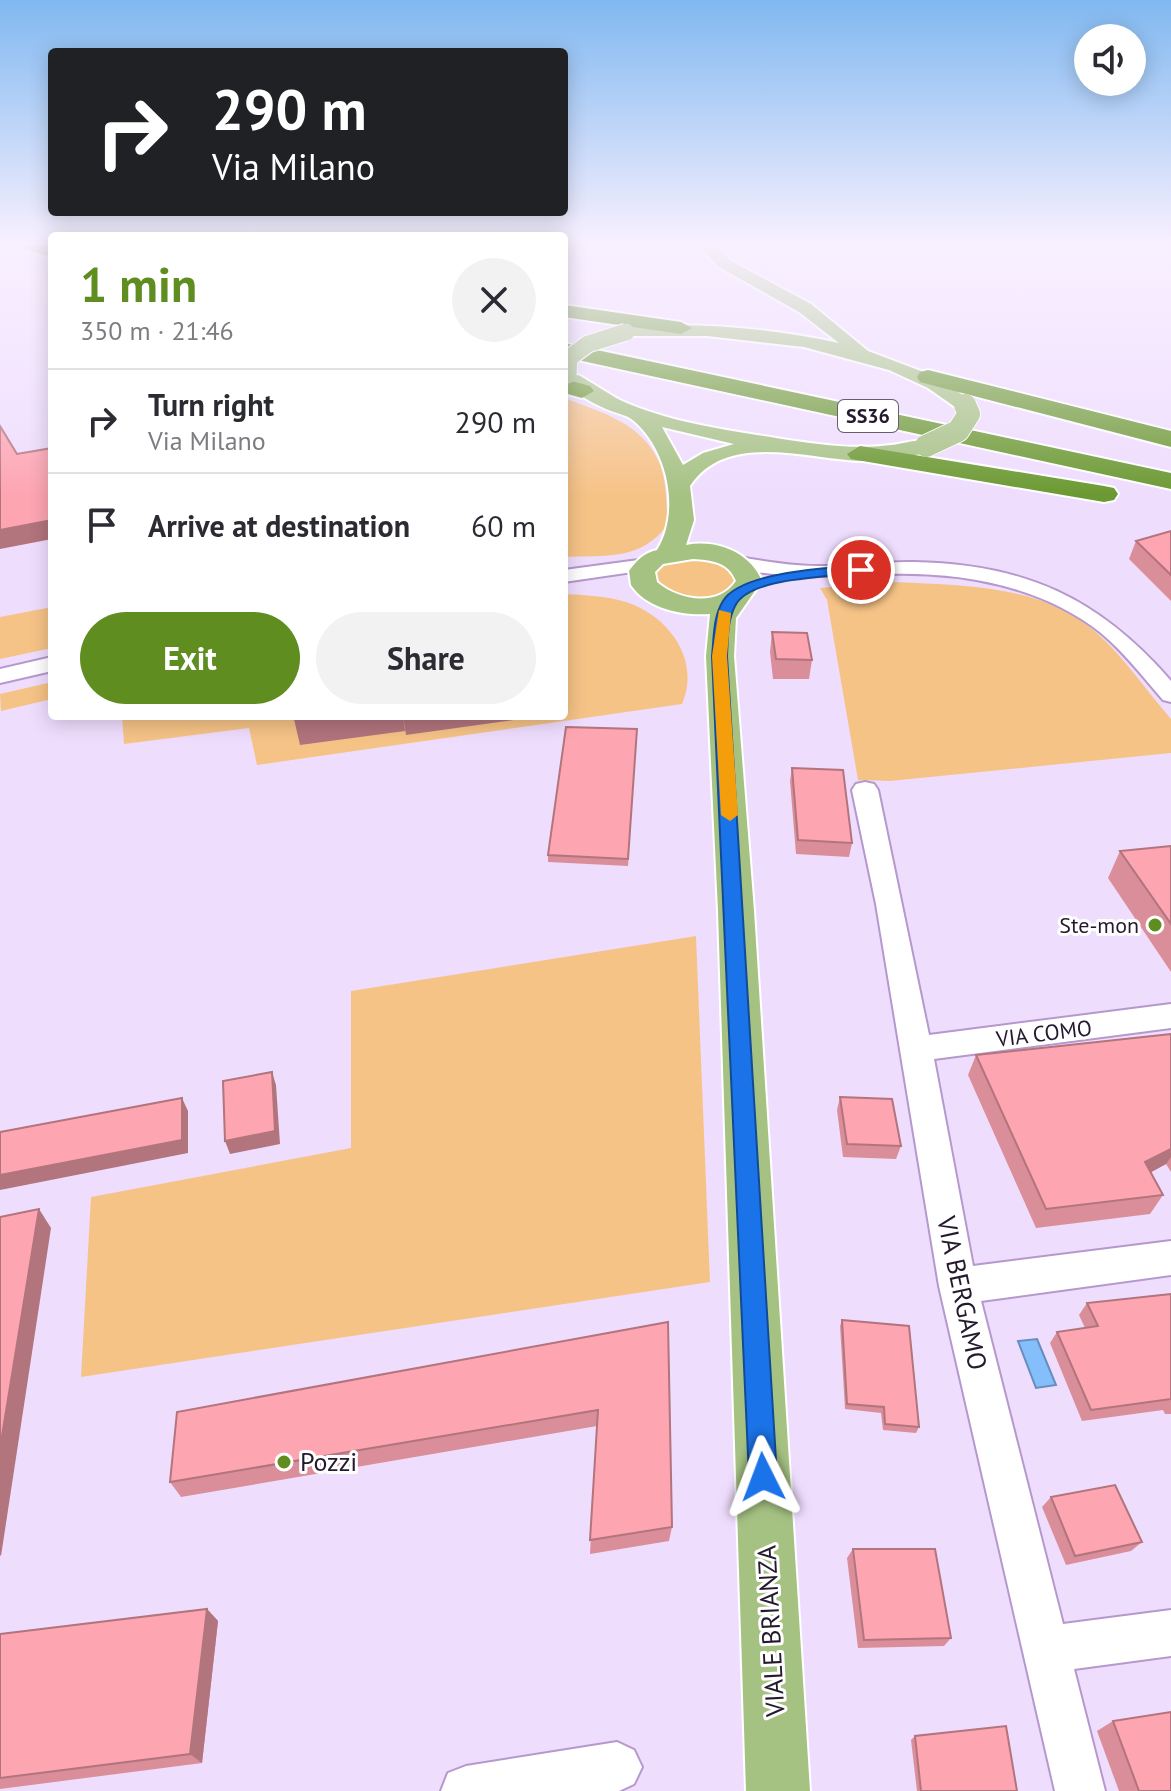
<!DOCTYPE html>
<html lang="en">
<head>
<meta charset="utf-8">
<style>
	body { margin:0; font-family:"PT Sans",sans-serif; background:#f2f2f3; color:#2b2b33; height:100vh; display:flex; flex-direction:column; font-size:30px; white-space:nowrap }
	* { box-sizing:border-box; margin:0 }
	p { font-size:26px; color:#7c7c81 }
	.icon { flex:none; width:44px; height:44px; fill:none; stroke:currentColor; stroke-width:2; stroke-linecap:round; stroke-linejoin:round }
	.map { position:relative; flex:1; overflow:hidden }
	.sheet { position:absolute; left:48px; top:232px; width:520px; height:488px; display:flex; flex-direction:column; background:#fff; border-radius:8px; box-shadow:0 4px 20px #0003 }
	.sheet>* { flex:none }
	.hud { position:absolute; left:48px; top:48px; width:520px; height:168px; border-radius:8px; box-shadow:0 4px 20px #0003; background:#202124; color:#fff; overflow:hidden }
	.controls { position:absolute; left:1074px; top:24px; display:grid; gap:16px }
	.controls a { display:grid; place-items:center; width:72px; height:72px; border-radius:50%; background:#fff; box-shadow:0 4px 20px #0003; font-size:40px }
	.pin { position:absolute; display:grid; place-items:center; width:68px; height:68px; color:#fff; margin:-34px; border:4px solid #fff; border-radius:50%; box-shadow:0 2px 8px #0007 }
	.me { position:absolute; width:88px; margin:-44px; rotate:357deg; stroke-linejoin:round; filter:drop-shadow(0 0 6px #0008) }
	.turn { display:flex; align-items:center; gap:28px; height:168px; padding:0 32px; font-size:36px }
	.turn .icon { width:104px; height:104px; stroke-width:2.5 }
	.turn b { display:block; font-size:56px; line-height:68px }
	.round { display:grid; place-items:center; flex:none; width:84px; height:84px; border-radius:42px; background:#f2f2f3 }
	.summary { display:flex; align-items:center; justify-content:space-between; height:136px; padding:0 32px }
	h1 { font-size:48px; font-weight:700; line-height:60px; color:#5f8d20 }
	.button { display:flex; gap:16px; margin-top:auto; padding:16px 32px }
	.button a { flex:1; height:92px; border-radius:48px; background:#5f8d20; color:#fff; font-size:32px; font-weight:700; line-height:92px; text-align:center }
	.button a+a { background:#f2f2f3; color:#2b2b33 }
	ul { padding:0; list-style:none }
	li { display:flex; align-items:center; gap:24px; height:104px; padding:0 32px; border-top:2px solid #e1e1e2 }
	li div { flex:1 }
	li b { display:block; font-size:30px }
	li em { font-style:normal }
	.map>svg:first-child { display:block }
	.green { fill:#f6c387 }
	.water { fill:#84bffb; stroke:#678dbd; stroke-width:2 }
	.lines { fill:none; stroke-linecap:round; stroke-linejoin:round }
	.minor-casing { stroke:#b698cc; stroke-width:4 }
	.major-casing { stroke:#fff; stroke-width:4 }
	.highway-casing { stroke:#fff; stroke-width:4 }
	.minor { fill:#fff; fill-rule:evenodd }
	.major { fill:#a6c283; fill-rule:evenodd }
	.highway { fill:#6b9931; fill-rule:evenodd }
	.major-bridge-far1-casing { stroke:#fff; stroke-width:19; stroke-linecap:butt }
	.major-bridge-casing { stroke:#fff; stroke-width:24; stroke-linecap:butt }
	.major-bridge-far1 { stroke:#a6c283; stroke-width:17 }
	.major-bridge { stroke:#a6c283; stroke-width:22 }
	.wall { fill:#da8e99 }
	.shaded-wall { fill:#b2747d }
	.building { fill:#fea5b2; stroke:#b2747d; stroke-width:2 }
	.route { fill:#1a73e8; stroke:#114b97; stroke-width:2 }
	.slow { fill:#f59e0b }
	.poi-dot { fill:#5f8d20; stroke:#fff; stroke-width:3 }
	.labels { text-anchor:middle; stroke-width:6; stroke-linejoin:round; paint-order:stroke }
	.shield { fill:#fff; stroke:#665e6c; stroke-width:2 }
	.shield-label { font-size:20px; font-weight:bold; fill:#24192d }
	.poi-label { font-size:22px; fill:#24192d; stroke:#fff; text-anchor:end }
	.street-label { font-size:22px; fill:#24192d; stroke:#fff }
	.near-street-label { font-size:26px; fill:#24192d; stroke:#fff }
	.near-poi-label { font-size:26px; fill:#24192d; stroke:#fff; text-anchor:start }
</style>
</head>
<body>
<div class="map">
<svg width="1171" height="1791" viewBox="0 0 1171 1791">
	<rect width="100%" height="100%" fill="#efddfe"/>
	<g class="green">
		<path d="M564 398C601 412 642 423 659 462 667 479 666 506 668 524 642 561 605 555 564 557Z"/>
		<path d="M674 559H713L732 569 737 583C719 608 684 598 661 589L653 575 656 569Z"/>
		<path d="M896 582C967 586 1043 584 1099 635 1125 659 1147 691 1171 719V753L890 781 858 780 827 600 820 588Z"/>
		<path d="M564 594C585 595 606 596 626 602 669 616 701 660 682 704L257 765 249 728 124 744 122 716H564Z"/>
		<polygon points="52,607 52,648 0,659 0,617"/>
		<polygon points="52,682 52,699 1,711 0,694"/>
		<polygon points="696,936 710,1282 81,1377 91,1197 351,1148 351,991"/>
	</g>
	<polygon class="water" points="1037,1339 1056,1385 1036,1388 1018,1341"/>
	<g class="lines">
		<g class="minor-casing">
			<g id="minor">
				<path d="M738 557C764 561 790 566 817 566 849 567 882 561 914 562 1025 564 1099 598 1171 681V702L1163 700C1143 677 1124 652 1101 633 1042 586 962 572 888 574 834 576 784 580 731 567L728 563Z"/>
				<polygon points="646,559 653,561 656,565 653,569 564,582 564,570"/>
				<polygon points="52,657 52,671 0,683 0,669"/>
				<polygon points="865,782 874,784 878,790 929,1035 1171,1004 1171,1028 934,1059 973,1266 1171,1241 1171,1275 981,1301 1063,1624 1171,1610 1171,1656 1074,1669 1105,1791 1055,1791 939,1286 876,904 852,790 856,784"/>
				<polygon points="617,1742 634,1750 642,1767 634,1784 619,1791 441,1791 448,1773 466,1766"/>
			</g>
		</g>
		<g class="major-casing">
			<g id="major">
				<path d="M698 245H715L731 261 811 304 868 351 942 379 975 405 972 409H958L928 388 889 370 804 347 707 336H620V328L626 327C698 322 768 328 839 343L799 312 719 267Z"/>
				<path d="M564 370C574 369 607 394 622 401 669 422 725 430 776 438 814 444 853 450 891 445 905 444 928 434 937 446L934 451C910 457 884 461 860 461 806 459 727 431 690 486L694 520 686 545C716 539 750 552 762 581L736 618 734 656 754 911 810 1791H746L718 911 706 656 710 614C683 616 647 609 631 585L629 571C637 560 644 553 657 550 681 512 668 450 634 421 627 415 619 414 611 411 593 404 578 395 564 382ZM662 427 734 444 703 453 683 465ZM693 559C711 560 729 562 736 581 718 608 678 600 657 582L655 572 663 564Z"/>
			</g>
		</g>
		<g class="highway-casing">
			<g id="highway">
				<polygon points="19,245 52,245 52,257 22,249"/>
				<polygon points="564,305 681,322 692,328 681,334 564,317"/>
				<polygon points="564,343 1171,473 1171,489 564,357"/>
				<polygon points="928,370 1171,431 1171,447 920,382 917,377 920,372"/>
				<polygon points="564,379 590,386 594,391 582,398 564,393"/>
				<polygon points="860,446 1104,486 1114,488 1118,494 1114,500 1104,502 851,459 847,454"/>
			</g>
		</g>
		<use href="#minor" class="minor"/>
		<use href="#major" class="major"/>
		<use href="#highway" class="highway"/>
		<g class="major-bridge-far1-casing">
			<polyline id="major-bridge-far1" points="568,375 569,358 588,344 626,332"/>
		</g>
		<g class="major-bridge-casing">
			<polyline id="major-bridge" points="926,446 958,431 969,414 965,405"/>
		</g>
		<use href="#major-bridge-far1" class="major-bridge-far1"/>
		<use href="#major-bridge" class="major-bridge"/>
	</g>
	<g class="wall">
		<polygon points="1171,531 1171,601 1129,559 1136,541"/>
		<polygon points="772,632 812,660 809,679 773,679 770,652"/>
		<polygon points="637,729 628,866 548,862 548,855"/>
		<polygon points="792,768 852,843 849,857 796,854 790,781"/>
		<polygon points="1171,846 1171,972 1108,878 1120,851"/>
		<polygon points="1171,1034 1171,1172 1166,1164 1151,1172 1163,1195 1150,1214 1036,1228 968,1075 976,1055"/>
		<polygon points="840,1097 901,1146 896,1159 843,1157 837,1110"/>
		<polygon points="1171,1294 1171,1414 1165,1414 1163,1410 1082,1421 1050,1343 1057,1332 1085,1328 1079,1315 1087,1303"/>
		<polygon points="842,1320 919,1427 916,1433 883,1430 881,1413 845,1409 840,1326"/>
		<polygon points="668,1322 672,1527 669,1541 590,1554 597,1426 181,1497 170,1482"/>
		<polygon points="1051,1497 1142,1542 1131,1551 1066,1565 1042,1507"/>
		<polygon points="853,1549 951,1638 944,1646 858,1648 847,1558"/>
		<polygon points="207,1609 218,1621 202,1763 0,1789 0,1634"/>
		<polygon points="1113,1721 1171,1791 1119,1791 1097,1731"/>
		<polygon points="915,1736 1017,1791 917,1791 911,1740"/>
	</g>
	<g class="shaded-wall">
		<polygon points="52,520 52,539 0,549 0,530"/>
		<polygon points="318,716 403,716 405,731 300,745 294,719"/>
		<polygon points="403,716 535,716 535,717 406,735"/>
		<polygon points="272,1072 276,1085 280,1144 230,1154 225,1141"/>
		<polygon points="182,1098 188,1111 188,1153 0,1190 0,1175"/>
		<polygon points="1171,1149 1171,1157 1166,1164 1133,1182 1145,1162"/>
		<polygon points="39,1209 51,1228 1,1556 0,1555 0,1448"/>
		<polygon points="207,1609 218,1621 202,1763 190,1754"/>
	</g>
	<g class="building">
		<polygon points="0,426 17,454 52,448 52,520 0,530"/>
		<polygon points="1171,531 1171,575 1136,541"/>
		<polygon points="772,632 807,633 812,660 776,659"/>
		<polygon points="294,716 318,716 294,719"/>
		<polygon points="566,727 637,729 628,859 548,855"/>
		<polygon points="792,768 843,770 852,843 798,840"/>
		<polygon points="1171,846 1171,924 1120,851"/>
		<polygon points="1171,1034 1171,1149 1145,1162 1163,1195 1046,1209 976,1055"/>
		<polygon points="272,1072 275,1131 225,1141 223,1081"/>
		<polygon points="840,1097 892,1099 901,1146 847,1144"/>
		<polygon points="182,1098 182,1140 0,1175 0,1132"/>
		<polygon points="39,1209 0,1448 0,1217"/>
		<polygon points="1171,1294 1171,1399 1091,1410 1057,1332 1098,1326 1087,1303"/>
		<polygon points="842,1320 909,1326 919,1427 885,1424 884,1407 847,1404"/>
		<polygon points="668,1322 672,1527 590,1540 598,1410 170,1482 177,1412"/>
		<polygon points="1115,1485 1142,1542 1075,1556 1051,1497"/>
		<polygon points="853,1549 935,1549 951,1638 864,1640"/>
		<polygon points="207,1609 190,1754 0,1778 0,1634"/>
		<polygon points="1171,1712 1171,1791 1139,1791 1113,1721"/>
		<polygon points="1006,1726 1017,1791 921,1791 915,1736"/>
	</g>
	<linearGradient id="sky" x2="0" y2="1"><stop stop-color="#80b8f0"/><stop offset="0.49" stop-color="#f8f0ff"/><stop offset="1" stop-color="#f8f0ff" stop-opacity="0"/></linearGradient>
	<rect width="1171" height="496" fill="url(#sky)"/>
	<path class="route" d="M861 566 868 570 866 572C836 578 750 575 735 606 727 622 728 639 727 656L777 1477 773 1487 763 1491 753 1487 749 1477 712 656C714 638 713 617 723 601 741 572 830 567 861 566Z"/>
	<polygon class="slow" points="719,610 731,613 727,656 738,815 730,821 721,815 712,656"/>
	<g class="poi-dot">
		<circle cx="1155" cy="925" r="8"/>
		<circle cx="284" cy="1462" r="8"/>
	</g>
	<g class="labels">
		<rect class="shield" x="838" y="400" width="60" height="32" rx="6"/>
		<g class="shield-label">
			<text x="868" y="423">SS36</text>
		</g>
		<g class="poi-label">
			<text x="1139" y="933">Ste-mon</text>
		</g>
		<g class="street-label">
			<text transform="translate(1044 1033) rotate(-7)" y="8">VIA COMO</text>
		</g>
		<g class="near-street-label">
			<text transform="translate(962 1293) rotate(78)" y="9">VIA BERGAMO</text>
			<text transform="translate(771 1631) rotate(-93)" y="9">VIALE BRIANZA</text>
		</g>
		<g class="near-poi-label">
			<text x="300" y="1471">Pozzi</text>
		</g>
	</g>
</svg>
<div class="controls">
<a><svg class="icon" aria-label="sound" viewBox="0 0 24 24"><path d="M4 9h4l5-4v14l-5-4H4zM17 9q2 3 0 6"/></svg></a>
</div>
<div class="pin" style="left:861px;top:570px;background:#d93025"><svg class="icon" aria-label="arrive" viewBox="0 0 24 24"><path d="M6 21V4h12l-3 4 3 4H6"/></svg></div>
<svg class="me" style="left:763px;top:1477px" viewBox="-20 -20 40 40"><path d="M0-17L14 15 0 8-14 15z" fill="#1a73e8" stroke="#fff" stroke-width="4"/></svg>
<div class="hud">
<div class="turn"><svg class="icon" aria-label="right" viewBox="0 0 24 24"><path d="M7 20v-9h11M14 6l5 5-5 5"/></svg><div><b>290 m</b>Via Milano</div></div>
</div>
<section class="sheet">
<div class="summary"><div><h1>1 min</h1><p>350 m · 21:46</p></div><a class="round"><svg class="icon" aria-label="close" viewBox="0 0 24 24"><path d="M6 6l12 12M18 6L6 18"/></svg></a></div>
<ul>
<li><svg class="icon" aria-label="right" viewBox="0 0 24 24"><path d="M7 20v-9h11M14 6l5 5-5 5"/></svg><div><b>Turn right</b><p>Via Milano</p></div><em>290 m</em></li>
<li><svg class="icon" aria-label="arrive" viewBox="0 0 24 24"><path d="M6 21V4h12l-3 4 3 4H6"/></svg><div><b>Arrive at destination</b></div><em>60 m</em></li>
</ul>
<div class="button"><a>Exit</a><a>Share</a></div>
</section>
</div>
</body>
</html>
